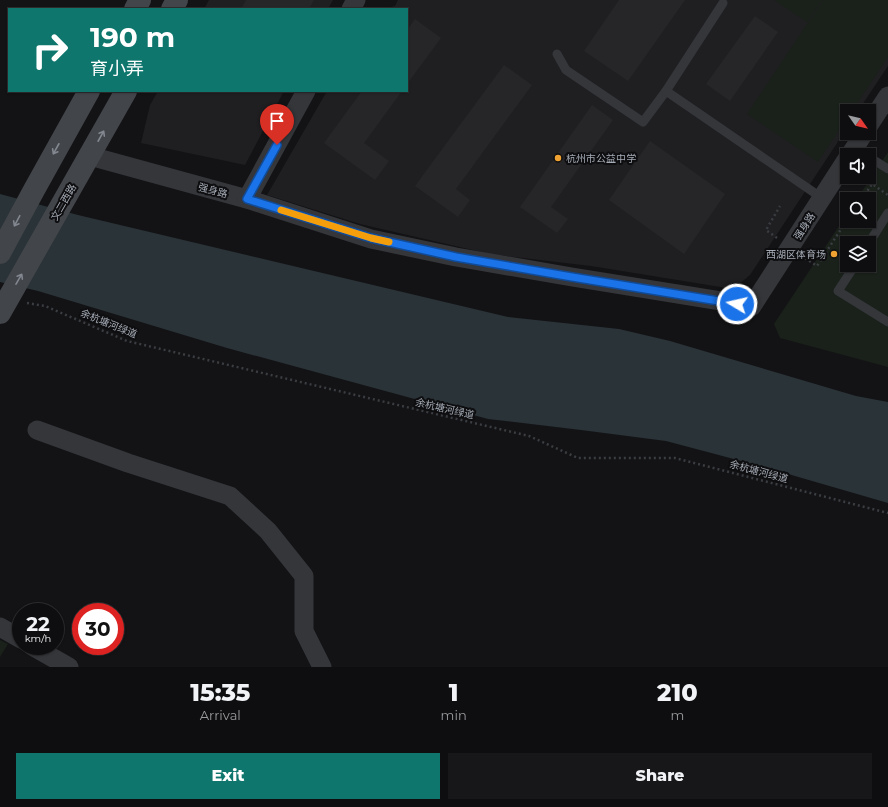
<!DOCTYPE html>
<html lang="en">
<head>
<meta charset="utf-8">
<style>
	body { margin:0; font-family:Montserrat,"Noto Sans SC",sans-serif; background:#171719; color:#f1f3f6; height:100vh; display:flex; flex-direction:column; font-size:15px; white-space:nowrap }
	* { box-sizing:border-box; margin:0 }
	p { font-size:13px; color:#9b9c9f }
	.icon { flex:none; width:22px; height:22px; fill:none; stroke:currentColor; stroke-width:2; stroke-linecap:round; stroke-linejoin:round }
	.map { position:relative; height:667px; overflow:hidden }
	.sheet { display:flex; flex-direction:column; background:#0e0e10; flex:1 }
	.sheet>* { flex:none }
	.hud { position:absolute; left:8px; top:8px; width:400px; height:84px; border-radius:0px; box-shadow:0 1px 3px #0004,0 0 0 1px #2e2e30; background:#0f766e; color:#fff; overflow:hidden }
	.needle { width:26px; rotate:124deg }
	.tools { position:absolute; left:840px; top:104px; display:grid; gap:8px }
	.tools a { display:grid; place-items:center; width:36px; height:36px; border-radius:0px; background:#0e0e10; box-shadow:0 1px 3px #0004,0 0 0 1px #2e2e30; font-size:20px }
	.speed { position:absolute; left:12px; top:603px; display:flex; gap:8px; font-size:20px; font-weight:700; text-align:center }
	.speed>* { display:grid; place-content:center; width:52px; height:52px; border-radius:50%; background:#0e0e10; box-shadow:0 1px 3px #0004,0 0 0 1px #2e2e30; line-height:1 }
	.speed small { font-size:10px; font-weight:400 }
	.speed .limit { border:6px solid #d22; background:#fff; color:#111 }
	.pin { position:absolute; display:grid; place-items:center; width:34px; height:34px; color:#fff; margin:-41px -17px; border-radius:50% 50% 50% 0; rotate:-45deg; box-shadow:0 0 4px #0007 }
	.pin .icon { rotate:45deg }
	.me { position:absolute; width:44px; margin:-22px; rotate:279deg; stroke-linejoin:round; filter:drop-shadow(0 0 3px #0008) }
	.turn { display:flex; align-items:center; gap:14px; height:84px; padding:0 16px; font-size:18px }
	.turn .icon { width:52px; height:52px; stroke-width:2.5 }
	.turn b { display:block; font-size:28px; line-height:34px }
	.eta { display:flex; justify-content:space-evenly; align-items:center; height:68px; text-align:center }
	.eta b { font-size:24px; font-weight:800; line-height:28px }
	.primary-button { display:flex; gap:8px; margin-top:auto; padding:8px 16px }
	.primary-button a { flex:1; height:46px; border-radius:0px; background:#0f766e; color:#fff; font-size:16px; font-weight:800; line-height:46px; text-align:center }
	.primary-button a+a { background:#171719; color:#f1f3f6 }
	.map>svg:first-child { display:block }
	.built { fill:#1f1f22 }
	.green { fill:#1a201a; fill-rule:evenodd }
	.water { fill:#2a3338 }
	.building { fill:#262629 }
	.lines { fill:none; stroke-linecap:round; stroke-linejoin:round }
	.path { stroke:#3a3d41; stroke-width:2.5; stroke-dasharray:2 3; stroke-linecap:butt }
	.service { stroke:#34363a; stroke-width:9 }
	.minor { stroke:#34363a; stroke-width:19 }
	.secondary { stroke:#42454a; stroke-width:22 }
	.oneway { stroke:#828790 }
	.route-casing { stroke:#114b97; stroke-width:10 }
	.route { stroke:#1a73e8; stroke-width:7 }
	.slow { stroke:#f59e0b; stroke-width:7 }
	.poi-dot { fill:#efa231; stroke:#0e0e10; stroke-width:1.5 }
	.labels { text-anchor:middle; stroke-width:4; stroke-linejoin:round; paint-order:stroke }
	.poi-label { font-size:10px; fill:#a5abb5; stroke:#0e0e10; text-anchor:start }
	.street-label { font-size:10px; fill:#a5abb5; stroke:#0e0e10 }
</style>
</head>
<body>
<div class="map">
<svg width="888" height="667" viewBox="0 0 888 667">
	<rect width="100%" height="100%" fill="#131315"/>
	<g class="built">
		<polygon points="209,0 333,0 328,9 204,9"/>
		<polygon points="398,0 888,0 888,66 858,111 847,111 847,128 750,275 733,289 591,266 490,254 360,224 267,195 327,91 407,91 407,9 383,9 395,6"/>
		<polygon points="158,91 284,91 245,165 141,143 150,105"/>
	</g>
	<g class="green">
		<polygon points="774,0 822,0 807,22"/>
		<polygon points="823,0 888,0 888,57 852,111 847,111 847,118 818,162 747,114"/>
		<path d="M888 152V367L780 338 774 324 847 214V221H869V199H857ZM847 243H869V265H847Z"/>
		<polygon points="0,640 8,644 0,657"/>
	</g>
	<polygon class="water" points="0,194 78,215 508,317 619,329 670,341 856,396 888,402 888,503 764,467 666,441 581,430 488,419 227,348 38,291 0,282"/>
	<g class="building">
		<polygon points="246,0 314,0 309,9 241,9"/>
		<polygon points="619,0 685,0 628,81 584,51"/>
		<polygon points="755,16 778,32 730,101 706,84"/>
		<polygon points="415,19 441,38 407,84 407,30"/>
		<polygon points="504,65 532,85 456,189 470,200 458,217 415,186"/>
		<polygon points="362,91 402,91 364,143 389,161 375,180 324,143"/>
		<polygon points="592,105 613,120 551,207 568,219 557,233 520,207"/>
		<polygon points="650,141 725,194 684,254 609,200"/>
	</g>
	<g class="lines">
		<g class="path">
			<polyline points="862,199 872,184 888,195"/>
			<polyline points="777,238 766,230 780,206"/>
			<polyline points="805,258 817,266 847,220"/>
			<polyline points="27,303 45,306 127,341 529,436 578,458 675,458 888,513"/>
		</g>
		<g class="service">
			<polyline points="557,54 566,70 643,122 666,91 723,3"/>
			<polyline points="666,91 822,198"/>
			<polyline points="869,157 888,169"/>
			<polyline points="869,243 888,213"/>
			<polyline points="855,265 838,291 888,322"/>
		</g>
		<g class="minor">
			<polyline points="351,9 356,0"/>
			<polyline points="869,125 888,96"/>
			<polyline points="850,155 864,133"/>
			<polyline points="90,156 247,199 371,239 456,257 572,277 752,306 847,159"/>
			<polyline points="247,199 306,91"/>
			<polyline points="37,430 128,463 230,496 268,531 304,576 304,631 322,667"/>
			<polyline points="0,627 21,639"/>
			<polyline points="32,646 69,667"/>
		</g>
		<g class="secondary">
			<polyline points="135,9 140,0"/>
			<polyline points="172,9 177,0"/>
			<polyline points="0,253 34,190 89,91"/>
			<polyline points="0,313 126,91"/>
		</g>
	</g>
	<defs><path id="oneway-shaft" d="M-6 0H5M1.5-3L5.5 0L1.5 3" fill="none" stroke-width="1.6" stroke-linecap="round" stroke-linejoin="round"/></defs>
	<g class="oneway">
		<use href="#oneway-shaft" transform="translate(101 136) rotate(-61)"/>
		<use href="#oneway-shaft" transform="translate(56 149) rotate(119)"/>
		<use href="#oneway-shaft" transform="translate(17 221) rotate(118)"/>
		<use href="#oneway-shaft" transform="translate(19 279) rotate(-60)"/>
	</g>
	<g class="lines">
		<g class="route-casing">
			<polyline id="route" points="277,145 247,199 371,238 456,257 572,277 737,304"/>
		</g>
		<use href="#route" class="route"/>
		<polyline class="slow" points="281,210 371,238 389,242"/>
	</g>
	<g class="poi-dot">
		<circle cx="558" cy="158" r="4"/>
		<circle cx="834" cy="254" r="4"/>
	</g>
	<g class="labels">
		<g class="poi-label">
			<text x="566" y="162">杭州市公益中学</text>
			<text x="826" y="258" text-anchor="end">西湖区体育场</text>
		</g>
		<g class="street-label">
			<text transform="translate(213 190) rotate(15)" y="4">强身路</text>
			<text transform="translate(63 202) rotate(-60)" y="4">文二西路</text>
			<text transform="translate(804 226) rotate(-57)" y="4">强身路</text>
			<text transform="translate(109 323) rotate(22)" y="4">余杭塘河绿道</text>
			<text transform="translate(445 408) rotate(13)" y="4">余杭塘河绿道</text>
			<text transform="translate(759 471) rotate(15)" y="4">余杭塘河绿道</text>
		</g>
	</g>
</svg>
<div class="tools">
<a><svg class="needle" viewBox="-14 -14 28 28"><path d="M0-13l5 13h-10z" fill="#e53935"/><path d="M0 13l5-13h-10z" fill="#9b9c9f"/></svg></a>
<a><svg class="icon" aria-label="sound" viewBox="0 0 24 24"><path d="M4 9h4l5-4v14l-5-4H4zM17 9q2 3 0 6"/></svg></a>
<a><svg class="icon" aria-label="search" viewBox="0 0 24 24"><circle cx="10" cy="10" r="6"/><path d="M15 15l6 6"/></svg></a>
<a><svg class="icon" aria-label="layers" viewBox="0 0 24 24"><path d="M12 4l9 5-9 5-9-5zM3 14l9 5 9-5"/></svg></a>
</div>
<div class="speed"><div>22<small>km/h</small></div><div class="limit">30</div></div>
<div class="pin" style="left:277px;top:145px;background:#d93025"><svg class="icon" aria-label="arrive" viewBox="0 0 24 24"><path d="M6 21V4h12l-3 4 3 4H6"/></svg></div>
<svg class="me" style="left:737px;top:304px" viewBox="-20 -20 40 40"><circle r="17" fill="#1a73e8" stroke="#fff" stroke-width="3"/><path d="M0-11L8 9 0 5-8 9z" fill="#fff"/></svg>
<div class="hud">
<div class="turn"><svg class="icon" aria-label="right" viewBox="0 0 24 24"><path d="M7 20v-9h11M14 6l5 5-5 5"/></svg><div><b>190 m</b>育小弄</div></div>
</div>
</div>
<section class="sheet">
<div class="eta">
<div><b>15:35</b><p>Arrival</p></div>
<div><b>1</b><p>min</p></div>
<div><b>210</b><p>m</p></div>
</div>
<div class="primary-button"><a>Exit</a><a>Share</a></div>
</section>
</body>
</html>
